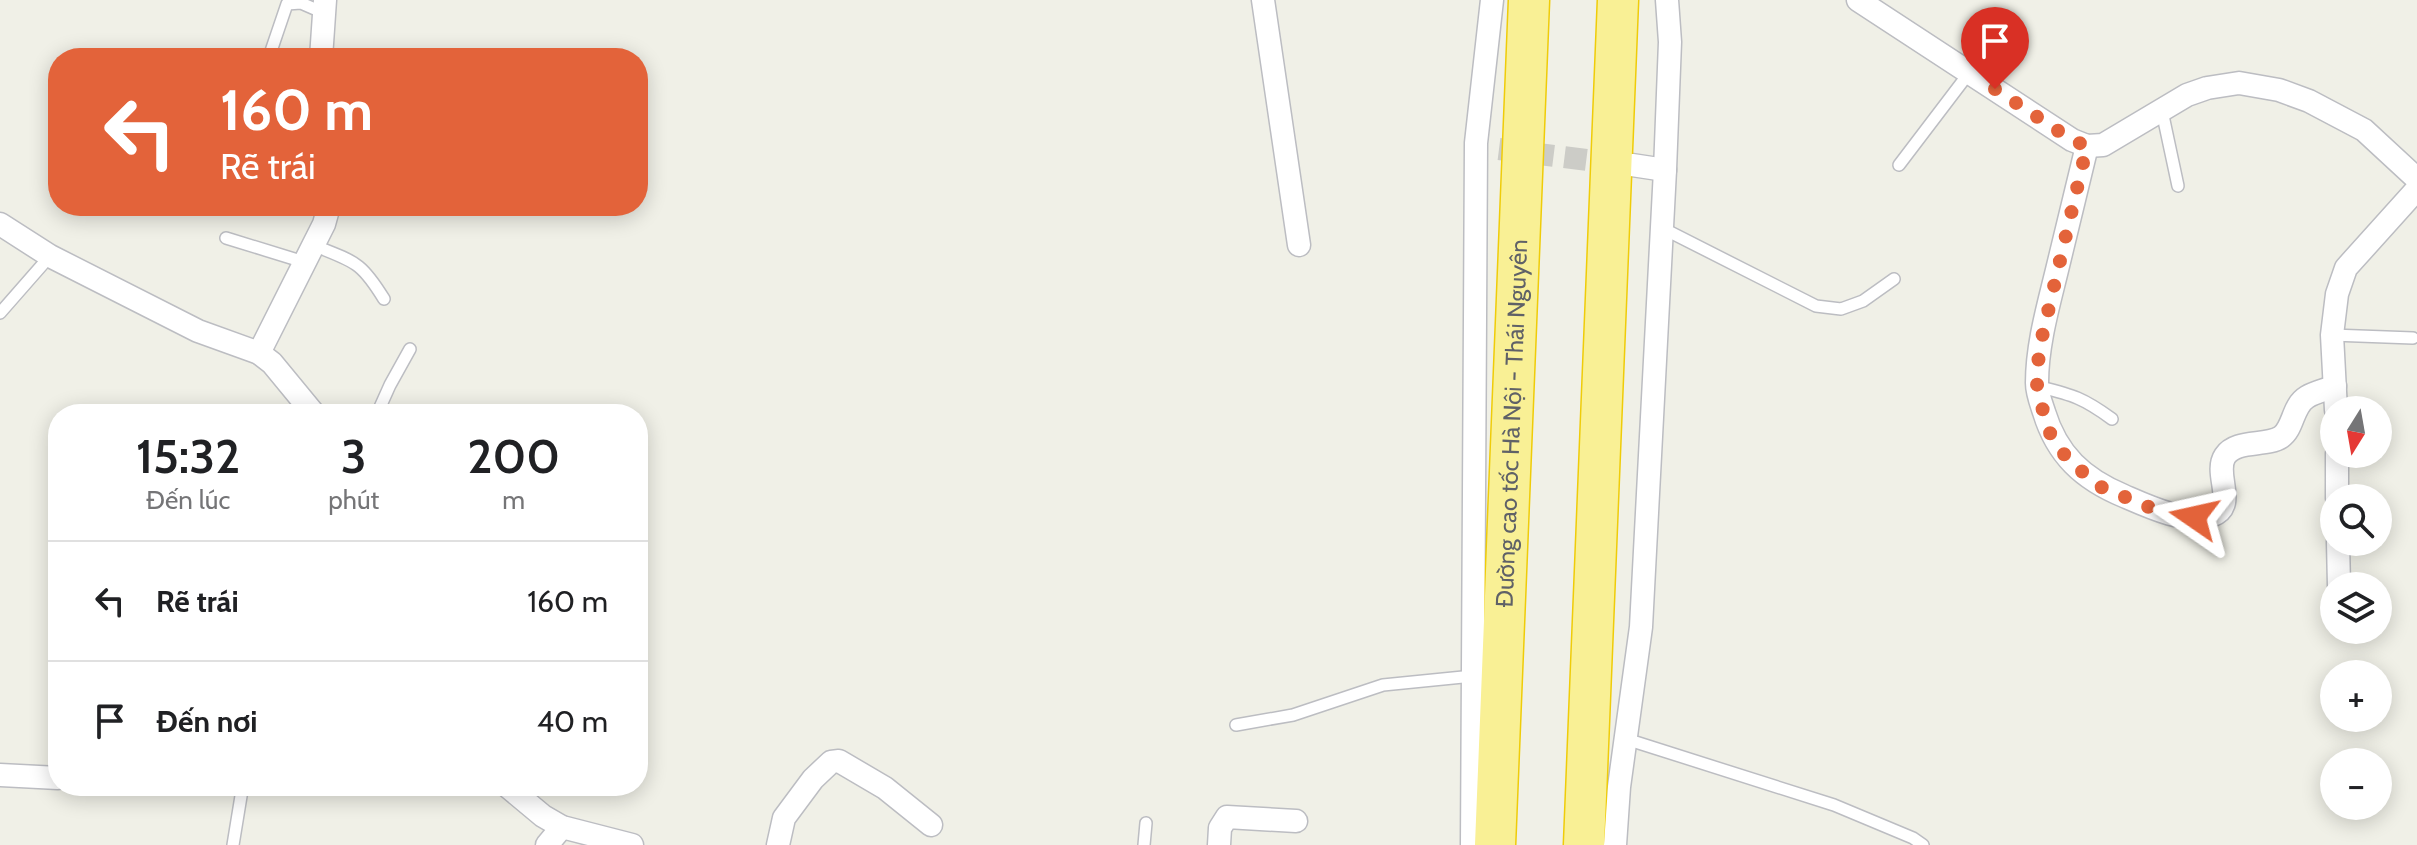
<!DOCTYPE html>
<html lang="vi">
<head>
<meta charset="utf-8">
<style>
	body { margin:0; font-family:Cabin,sans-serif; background:#f2f2f2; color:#202124; height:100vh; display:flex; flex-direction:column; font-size:30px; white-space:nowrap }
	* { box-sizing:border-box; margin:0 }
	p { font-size:26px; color:#757577 }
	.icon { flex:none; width:44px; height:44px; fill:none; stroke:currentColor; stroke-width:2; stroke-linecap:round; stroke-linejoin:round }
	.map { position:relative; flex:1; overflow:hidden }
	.sheet { position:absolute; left:48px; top:404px; width:600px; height:392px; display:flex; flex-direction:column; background:#fff; border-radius:32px; box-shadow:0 4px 20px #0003 }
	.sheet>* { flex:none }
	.guide { position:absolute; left:48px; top:48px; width:600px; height:168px; border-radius:32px; box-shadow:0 4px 20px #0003; background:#e3633a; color:#fff; overflow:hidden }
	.needle { width:52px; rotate:191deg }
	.buttons { position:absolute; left:2320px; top:396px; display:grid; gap:16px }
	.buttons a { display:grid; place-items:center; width:72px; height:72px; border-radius:50%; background:#fff; box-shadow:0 4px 20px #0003; font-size:40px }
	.pin { position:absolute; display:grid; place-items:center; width:68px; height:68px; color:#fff; margin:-82px -34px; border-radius:50% 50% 50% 0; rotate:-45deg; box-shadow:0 0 8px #0007 }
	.pin .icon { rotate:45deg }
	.me { position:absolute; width:88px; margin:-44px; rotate:281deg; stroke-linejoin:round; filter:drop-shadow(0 0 6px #0008) }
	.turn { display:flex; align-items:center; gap:28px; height:168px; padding:0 40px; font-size:36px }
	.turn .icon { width:104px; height:104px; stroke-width:2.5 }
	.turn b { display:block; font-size:56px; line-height:68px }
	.eta { display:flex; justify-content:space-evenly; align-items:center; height:136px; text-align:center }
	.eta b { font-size:48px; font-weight:600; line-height:56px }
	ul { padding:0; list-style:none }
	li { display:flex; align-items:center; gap:24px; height:120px; padding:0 40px; border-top:2px solid #e0e0e0 }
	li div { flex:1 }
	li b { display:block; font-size:30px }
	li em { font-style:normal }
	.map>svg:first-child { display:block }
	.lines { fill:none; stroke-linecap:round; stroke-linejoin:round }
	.street-tunnel { stroke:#ccccc7; stroke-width:22; stroke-dasharray:22 11; stroke-linecap:butt }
	.lane-casing { stroke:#bcbdc2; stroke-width:14 }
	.street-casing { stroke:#bcbdc2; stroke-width:25 }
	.highway-casing { stroke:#efcc09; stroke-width:43 }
	.lane { stroke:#fff; stroke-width:11 }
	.street { stroke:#fff; stroke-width:22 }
	.highway { stroke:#f9f095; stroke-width:40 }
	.route { stroke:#e3633a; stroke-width:14; stroke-dasharray:0 25.2 }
	.labels { text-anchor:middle; stroke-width:6; stroke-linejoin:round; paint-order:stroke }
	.street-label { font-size:24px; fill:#5f6167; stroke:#fff }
</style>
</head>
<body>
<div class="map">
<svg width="2417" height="845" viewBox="0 0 2417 845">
	<rect width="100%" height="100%" fill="#f0f0e7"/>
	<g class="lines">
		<polyline class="street-tunnel" points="1499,149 1619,164"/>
		<g class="lane-casing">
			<g id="lane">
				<polyline points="269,57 287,4 301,3 324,13"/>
				<polyline points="2162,111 2178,186"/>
				<polyline points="1899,165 1969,73"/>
				<polyline points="1662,228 1816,306 1841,309 1863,301 1894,279"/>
				<polyline points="226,238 304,262"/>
				<path d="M313 245C354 262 360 260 384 299"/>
				<polyline points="0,313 50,256"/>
				<polyline points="2332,335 2413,338"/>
				<path d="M2037 386C2072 395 2082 397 2112 419"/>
				<polyline points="377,414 390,385 410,349"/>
				<polyline points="1236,725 1293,715 1383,685 1473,676"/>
				<polyline points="1626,739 1834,805 1913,838 1923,845"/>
				<polyline points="233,845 242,790 240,786"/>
				<polyline points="1144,845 1146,823"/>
			</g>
		</g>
		<g class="street-casing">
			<g id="street">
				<polyline points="1263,0 1299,245"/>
				<polyline points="1858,0 2072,140 2087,146 2103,145 2187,95 2207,88 2239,83 2279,90 2309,101 2364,130 2417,179"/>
				<polyline points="321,58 325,0"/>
				<path d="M2087 146C2077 187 2067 229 2057 270 2048 307 2037 345 2037 383 2037 393 2041 403 2044 412 2057 455 2083 479 2124 496 2147 506 2185 524 2211 516 2239 506 2213 474 2225 456 2236 439 2266 447 2281 437 2294 428 2292 406 2307 397 2315 392 2326 390 2335 386"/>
				<polyline points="1632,165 1665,170"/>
				<polyline points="0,224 50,256 198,331 259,353 272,363 314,414"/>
				<polyline points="259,353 324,224 329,206"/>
				<polyline points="2336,410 2332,335 2337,294 2346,268 2417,189"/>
				<polyline points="2337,454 2337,498"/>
				<polyline points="2338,542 2339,586"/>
				<polyline points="0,775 58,778"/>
				<polyline points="507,786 543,816 562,827 632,845"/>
				<polyline points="547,845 562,827"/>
				<polyline points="778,845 784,818 813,779 831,762 839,761 885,788 931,825"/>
				<polyline points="1219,845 1220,828 1227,817 1296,821"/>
				<polyline points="1472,845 1476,143 1492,0"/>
				<polyline points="1615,845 1619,787 1641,627 1665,170 1670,42 1667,0"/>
			</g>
		</g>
		<g class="highway-casing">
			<g id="highway">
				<path id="s1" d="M1495 845 1529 0"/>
				<polyline points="1584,845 1618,0"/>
			</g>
		</g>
		<use href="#lane" class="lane"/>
		<use href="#street" class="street"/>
		<use href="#highway" class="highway"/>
	</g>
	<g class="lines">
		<polyline class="route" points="1995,89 2072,140 2087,146 2039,350 2037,386 2041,404 2050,433 2068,460 2101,487 2156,510 2194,517"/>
	</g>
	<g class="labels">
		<g class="street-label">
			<text dy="8" stroke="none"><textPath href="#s1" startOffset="422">Đường cao tốc Hà Nội - Thái Nguyên</textPath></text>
		</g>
	</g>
</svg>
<div class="buttons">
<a><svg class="needle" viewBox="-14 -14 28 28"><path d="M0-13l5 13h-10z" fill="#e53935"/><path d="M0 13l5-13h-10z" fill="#757577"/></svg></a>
<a><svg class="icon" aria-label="search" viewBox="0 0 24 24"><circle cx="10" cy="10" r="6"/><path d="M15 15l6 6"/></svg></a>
<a><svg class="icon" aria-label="layers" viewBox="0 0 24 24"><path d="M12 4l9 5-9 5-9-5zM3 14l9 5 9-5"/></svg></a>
<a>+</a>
<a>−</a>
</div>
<div class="pin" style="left:1995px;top:89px;background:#d93025"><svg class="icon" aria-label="arrive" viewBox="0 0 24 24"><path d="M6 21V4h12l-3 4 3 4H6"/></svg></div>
<svg class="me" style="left:2194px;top:517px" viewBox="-20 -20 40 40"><path d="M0-17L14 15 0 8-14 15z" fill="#e3633a" stroke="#fff" stroke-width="4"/></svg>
<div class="guide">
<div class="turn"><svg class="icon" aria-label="left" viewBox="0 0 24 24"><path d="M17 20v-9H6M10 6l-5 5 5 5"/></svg><div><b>160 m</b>Rẽ trái</div></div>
</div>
<section class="sheet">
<div class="eta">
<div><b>15:32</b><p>Đến lúc</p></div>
<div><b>3</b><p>phút</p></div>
<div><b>200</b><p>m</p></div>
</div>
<ul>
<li><svg class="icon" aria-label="left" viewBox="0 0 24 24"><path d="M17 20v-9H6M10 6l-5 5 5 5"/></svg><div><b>Rẽ trái</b></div><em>160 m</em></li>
<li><svg class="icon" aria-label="arrive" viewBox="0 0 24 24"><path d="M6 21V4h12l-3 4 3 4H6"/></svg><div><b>Đến nơi</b></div><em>40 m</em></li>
</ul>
</section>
</div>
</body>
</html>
